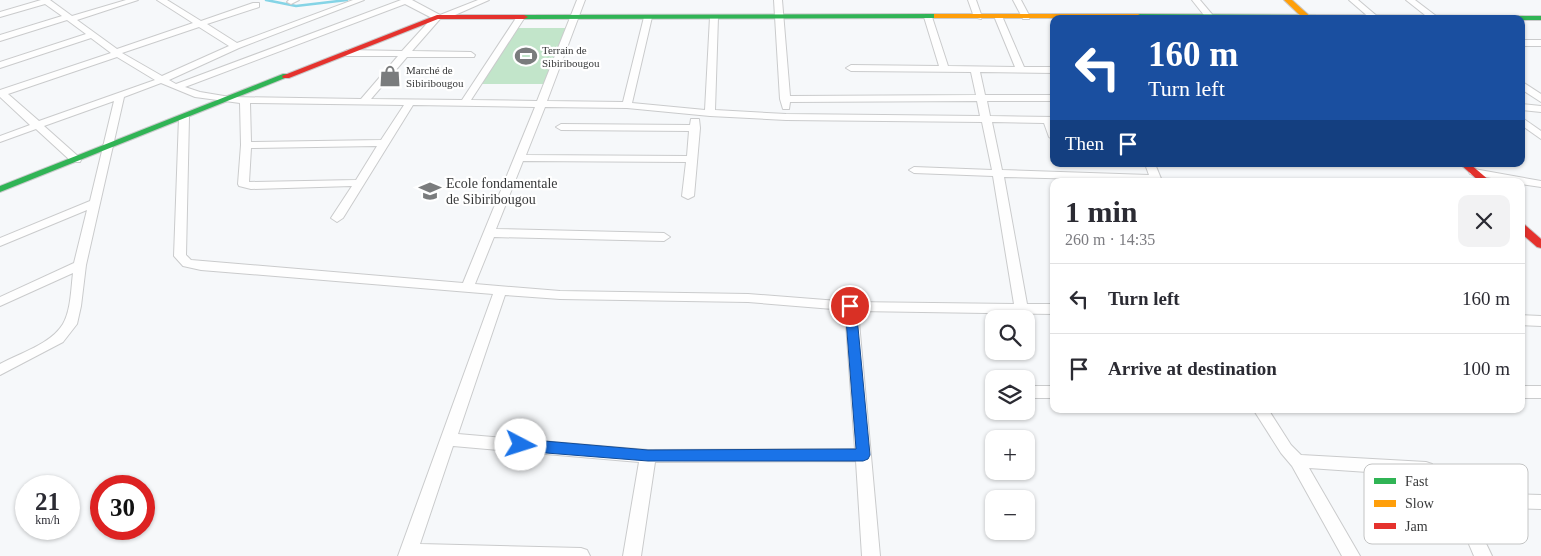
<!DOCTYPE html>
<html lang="en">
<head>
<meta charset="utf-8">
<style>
	body { margin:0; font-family:Georgia,serif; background:#f2f2f3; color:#2b2b33; height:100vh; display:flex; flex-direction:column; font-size:19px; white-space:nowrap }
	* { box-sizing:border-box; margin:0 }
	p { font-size:16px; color:#7c7c81 }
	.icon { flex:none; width:28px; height:28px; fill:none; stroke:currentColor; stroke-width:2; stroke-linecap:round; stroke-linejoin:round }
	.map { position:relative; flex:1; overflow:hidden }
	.side { position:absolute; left:1050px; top:178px; width:475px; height:235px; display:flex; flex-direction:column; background:#fff; border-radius:10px; box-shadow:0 1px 4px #0004 }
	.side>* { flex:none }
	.top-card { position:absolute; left:1050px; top:15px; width:475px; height:152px; border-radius:10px; box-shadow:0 1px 4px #0004; background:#1a4fa0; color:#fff; overflow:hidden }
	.controls { position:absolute; left:985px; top:310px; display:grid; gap:10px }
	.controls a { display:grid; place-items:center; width:50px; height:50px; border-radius:10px; background:#fff; box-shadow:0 1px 4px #0004; font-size:25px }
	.speed { position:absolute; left:15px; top:475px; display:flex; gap:10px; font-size:25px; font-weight:700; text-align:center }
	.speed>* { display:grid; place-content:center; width:65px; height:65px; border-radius:50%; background:#fff; box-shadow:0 1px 4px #0004; line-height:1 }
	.speed small { font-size:12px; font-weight:400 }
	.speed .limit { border:8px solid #d22; background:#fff; color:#111 }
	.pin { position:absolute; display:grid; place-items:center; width:42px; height:42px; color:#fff; margin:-21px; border:2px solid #fff; border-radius:50%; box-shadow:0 1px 5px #0007 }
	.me { position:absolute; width:55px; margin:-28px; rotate:95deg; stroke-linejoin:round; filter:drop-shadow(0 0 4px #0008) }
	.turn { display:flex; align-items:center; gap:18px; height:105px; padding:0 15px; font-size:22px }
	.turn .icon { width:65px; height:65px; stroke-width:2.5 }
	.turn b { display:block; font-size:35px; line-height:42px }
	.then { display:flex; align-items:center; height:48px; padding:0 15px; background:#0003; gap:10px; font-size:19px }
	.round { display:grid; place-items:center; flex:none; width:52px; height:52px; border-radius:10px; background:#f2f2f3 }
	.head { display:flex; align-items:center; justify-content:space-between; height:85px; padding:0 15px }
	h1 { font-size:30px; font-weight:600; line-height:38px }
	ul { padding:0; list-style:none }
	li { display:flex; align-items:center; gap:15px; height:70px; padding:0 15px; border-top:1px solid #e1e1e2 }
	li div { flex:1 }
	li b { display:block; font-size:19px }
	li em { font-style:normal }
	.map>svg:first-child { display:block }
	.green { fill:#c2e5ca }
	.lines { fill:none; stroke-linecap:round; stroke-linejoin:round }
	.stream { stroke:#85d4e6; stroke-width:2.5 }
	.street-casing { stroke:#cacbcc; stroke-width:2 }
	.fast-casing { stroke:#cacbcc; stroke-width:2 }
	.slow-casing { stroke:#cacbcc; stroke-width:2 }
	.jam-casing { stroke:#cacbcc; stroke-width:2 }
	.street { fill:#fefefe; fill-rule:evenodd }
	.fast { fill:#30b455; fill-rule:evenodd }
	.slow { fill:#ff9f0a; fill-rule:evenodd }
	.jam { fill:#e5322d; fill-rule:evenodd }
	.route { fill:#1a73e8; stroke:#114b97 }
	.labels { text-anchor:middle; stroke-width:4.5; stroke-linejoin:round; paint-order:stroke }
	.far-poi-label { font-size:11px; fill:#38393a; stroke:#fff; text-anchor:start }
	.poi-label { font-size:14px; fill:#38393a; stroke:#fff; text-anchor:start }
	.key { fill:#fff; stroke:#c3c4c4; stroke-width:1 }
	.key-label { font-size:14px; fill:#38393a }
</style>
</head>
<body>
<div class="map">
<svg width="1541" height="556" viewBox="0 0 1541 556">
	<rect width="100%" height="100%" fill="#f6f8fa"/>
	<polygon class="green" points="510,28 569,28 544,84 479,84"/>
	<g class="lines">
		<polyline class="stream" points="266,0 296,6 347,0"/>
		<g class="street-casing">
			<g id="street">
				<path d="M41 0H50L72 16 126 0H138L77 20 117 49 193 23 157 0H167L201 21 253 3H259V7L207 24 237 43 353 0H364L239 48 169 80 176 84 401 0H412L440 15 478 0H489L446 19H440L412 51 471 52 475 55 474 57H407L371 99 462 100 518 15H521L525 17 471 100 537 101 577 0H585L547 101 623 102 644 17 648 15 652 17 632 103 705 110 710 17 714 15 718 17 715 110 786 114 980 116 977 101 790 102 789 109H783L780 99 774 0H782L790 96 976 95 971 72 851 71 846 68 851 65 939 66 924 17 928 15 932 17 948 66 1015 67 994 16 998 14 1002 16 1024 67H1054V73L980 72 985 95H1054V101H987L990 116 1054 117V140L1049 137 1044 123 992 122 1002 170 1149 175 1145 164H1155L1162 181 1004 177 1027 304H1054V314L858 311 880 556H862L856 461 655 462 641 556H623L639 462 453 446 420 544 581 548 587 550 590 556H398L493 294 201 270 183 266 174 256 179 117 184 114 189 117 186 255 191 260 463 283 535 107 413 105 343 218 337 222 331 218 352 186 251 189 239 186 238 184 241 145 240 103 195 97 161 83 124 97 86 265 81 306 77 324 63 342 0 375V364C20 353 51 344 63 324 71 310 71 289 73 273L0 306V297L74 263 87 210 0 246V238L90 201 114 101 44 126 80 158 81 160 80 162H72L36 129 0 142V136L30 125 0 97V90L111 53 91 38 0 68V62L86 34 67 20 0 41V35L62 16 45 4 0 17V12ZM405 4 432 18 402 51 347 50 343 53 347 56H398L361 99 230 97 200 92 185 87ZM199 27 229 46 162 76 122 53ZM117 57 155 80 39 121 8 94ZM250 103 404 105 381 140 251 142ZM545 107 627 108 710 116 786 120 982 122 992 170 914 167 909 170 914 173 993 176 1014 304 851 302 748 294 560 291 475 284 494 237 664 241 670 237 664 233 496 229 523 161 686 162 682 196 688 199 694 196 700 128 699 119H691L690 125 561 124 556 127 561 130 689 131 687 156 526 155ZM377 146 356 180 249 182 251 148ZM505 295 560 299 748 302 845 310 855 449 648 450 458 434Z"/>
				<polygon points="289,0 299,0 291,4 287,2"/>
				<polygon points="968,0 976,0 982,17 981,19 974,17"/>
				<polygon points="1013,0 1021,0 1030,17 1029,19 1023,19"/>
				<polygon points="1192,0 1200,0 1216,19 1207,19"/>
				<polygon points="1349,0 1358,0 1378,17 1371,19"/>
				<polygon points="1406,0 1415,0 1440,19 1430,19"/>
				<rect x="1521" y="40" width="20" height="6"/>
				<polygon points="1521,81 1541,94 1541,102 1521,89"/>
				<polygon points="1521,104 1541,106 1541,112 1521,110"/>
				<polygon points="1521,117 1541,131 1541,139 1521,125"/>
				<polygon points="1474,169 1541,181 1541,187 1521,184 1521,181 1507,181 1470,174 1469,172 1470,170"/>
				<polygon points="1521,315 1541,316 1541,326 1521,325"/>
				<rect x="1026" y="386" width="28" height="12"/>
				<rect x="1521" y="386" width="20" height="12"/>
				<polygon points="1253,409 1268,409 1291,445 1301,455 1426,462 1432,464 1434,469 1432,474 1426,476 1309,468 1360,556 1342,556 1292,466 1281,453"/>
				<path d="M1473 493 1541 495V509L1478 507C1474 525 1485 540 1492 556H1474C1465 533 1454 519 1467 495Z"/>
			</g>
		</g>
		<g class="fast-casing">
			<g id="fast">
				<polygon points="937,14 940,14 940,18 524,19 520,17 524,15"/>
				<polygon points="1135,14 1541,16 1541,20 1138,18 1135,18"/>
				<polygon points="283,74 289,74 290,76 0,192 0,186"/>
			</g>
		</g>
		<g class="slow-casing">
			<g id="slow">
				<polygon points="1284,0 1292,0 1313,19 1304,19"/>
				<polygon points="934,14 1138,14 1142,16 1138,18 934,18"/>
			</g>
		</g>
		<g class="jam-casing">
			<g id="jam">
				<polygon points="437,15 524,15 528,17 524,19 438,19 289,78 283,78 282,76"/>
				<polygon points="1460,164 1470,164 1490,181 1479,181"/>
				<polygon points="1521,224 1525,225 1541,239 1541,248 1537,247 1521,233"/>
			</g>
		</g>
		<use href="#street" class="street"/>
		<use href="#fast" class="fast"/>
		<use href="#slow" class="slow"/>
		<use href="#jam" class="jam"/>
	</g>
	<polygon class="route" points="850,302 856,306 870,455 868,459 863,461 648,461 521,451 516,449 514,445 516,441 521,439 648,450 856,449 845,306"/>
	<defs>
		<g id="stadium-bare" transform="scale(1.725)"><path d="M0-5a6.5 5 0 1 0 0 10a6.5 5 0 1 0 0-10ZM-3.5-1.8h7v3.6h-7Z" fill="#7a7c7d" stroke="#fff" stroke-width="2.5" paint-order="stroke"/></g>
		<g id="shop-bare" transform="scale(1.725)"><path d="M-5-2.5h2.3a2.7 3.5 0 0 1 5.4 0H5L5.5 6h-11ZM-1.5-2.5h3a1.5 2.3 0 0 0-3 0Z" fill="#7a7c7d" stroke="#fff" stroke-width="2.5" paint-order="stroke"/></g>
		<g id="school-bare" transform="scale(1.725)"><path d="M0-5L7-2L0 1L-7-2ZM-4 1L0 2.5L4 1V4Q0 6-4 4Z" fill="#7a7c7d" stroke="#fff" stroke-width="2.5" paint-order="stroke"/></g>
	</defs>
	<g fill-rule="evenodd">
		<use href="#stadium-bare" x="526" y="56"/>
		<use href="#shop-bare" x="390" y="76"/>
		<use href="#school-bare" x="430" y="191"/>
	</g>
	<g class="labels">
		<g class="far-poi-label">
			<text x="542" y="54">Terrain de<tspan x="542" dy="13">Sibiribougou</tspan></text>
			<text x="406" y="74">Marché de<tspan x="406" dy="13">Sibiribougou</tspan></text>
		</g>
		<g class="poi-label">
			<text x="446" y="188">Ecole fondamentale<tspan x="446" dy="16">de Sibiribougou</tspan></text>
		</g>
	</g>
	<rect x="1364" y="464" width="164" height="80" rx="8" class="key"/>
	<rect x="1374" y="478" width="22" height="6" fill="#30b455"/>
	<rect x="1374" y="500" width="22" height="7" fill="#ff9f0a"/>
	<rect x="1374" y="523" width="22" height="6" fill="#e5322d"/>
	<g class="key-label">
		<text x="1405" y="486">Fast</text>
		<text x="1405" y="508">Slow</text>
		<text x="1405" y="531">Jam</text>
	</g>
</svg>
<div class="controls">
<a><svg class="icon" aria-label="search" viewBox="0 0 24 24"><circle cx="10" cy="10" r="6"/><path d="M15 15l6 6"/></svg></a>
<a><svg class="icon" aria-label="layers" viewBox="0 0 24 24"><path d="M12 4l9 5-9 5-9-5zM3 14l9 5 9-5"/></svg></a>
<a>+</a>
<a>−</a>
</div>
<div class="speed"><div>21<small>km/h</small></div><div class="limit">30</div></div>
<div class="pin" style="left:850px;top:306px;background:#d93025"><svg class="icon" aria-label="arrive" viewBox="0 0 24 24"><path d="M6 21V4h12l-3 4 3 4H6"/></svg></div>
<svg class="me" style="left:521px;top:445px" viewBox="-20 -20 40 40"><circle r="19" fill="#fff"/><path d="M0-13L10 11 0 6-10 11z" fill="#1a73e8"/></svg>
<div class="top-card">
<div class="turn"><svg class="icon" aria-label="left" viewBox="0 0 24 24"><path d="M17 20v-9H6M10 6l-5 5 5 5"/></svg><div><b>160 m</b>Turn left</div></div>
<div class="then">Then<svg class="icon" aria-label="arrive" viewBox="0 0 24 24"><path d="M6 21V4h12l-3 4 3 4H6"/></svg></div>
</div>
<section class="side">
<div class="head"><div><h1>1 min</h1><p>260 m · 14:35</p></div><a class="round"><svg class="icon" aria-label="close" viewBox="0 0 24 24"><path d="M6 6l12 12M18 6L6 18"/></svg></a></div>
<ul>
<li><svg class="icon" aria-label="left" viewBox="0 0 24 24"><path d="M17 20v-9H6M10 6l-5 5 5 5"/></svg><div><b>Turn left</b></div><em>160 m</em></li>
<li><svg class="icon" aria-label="arrive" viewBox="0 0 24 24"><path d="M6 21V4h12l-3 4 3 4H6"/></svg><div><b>Arrive at destination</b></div><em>100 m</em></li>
</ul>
</section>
</div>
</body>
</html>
